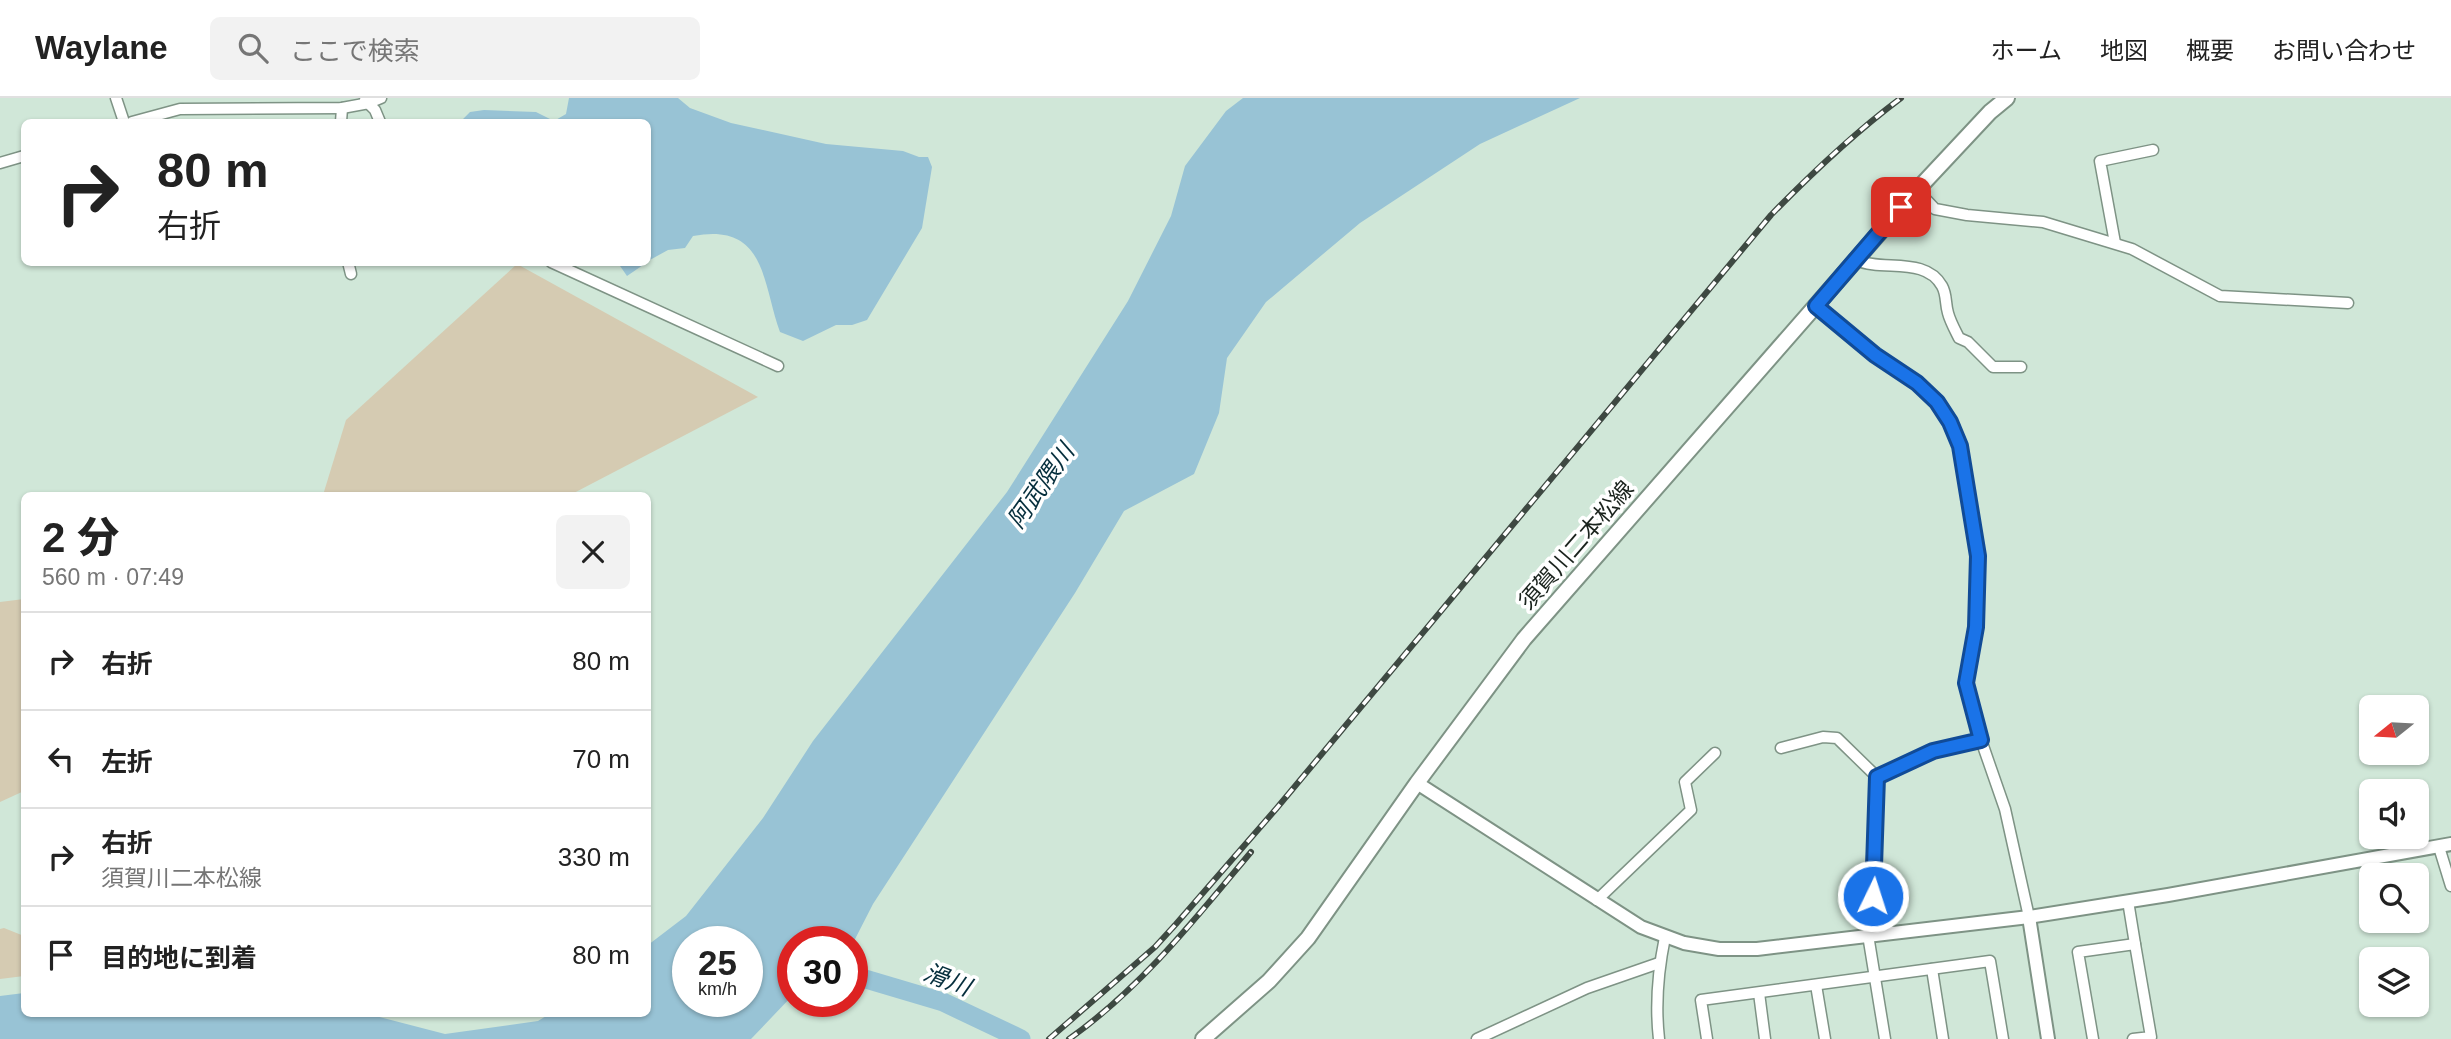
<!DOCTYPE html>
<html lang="ja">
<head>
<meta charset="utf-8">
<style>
	body { margin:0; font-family:Helvetica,"Noto Sans JP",sans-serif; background:#f2f2f2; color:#222; height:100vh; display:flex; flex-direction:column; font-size:26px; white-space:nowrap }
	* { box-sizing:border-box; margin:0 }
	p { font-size:23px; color:#767676 }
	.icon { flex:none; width:38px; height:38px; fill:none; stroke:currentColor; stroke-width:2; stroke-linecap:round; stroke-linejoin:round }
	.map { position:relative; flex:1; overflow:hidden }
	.side { position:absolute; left:21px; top:394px; width:630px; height:525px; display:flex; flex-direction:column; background:#fff; border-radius:10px; box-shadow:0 2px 5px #0004 }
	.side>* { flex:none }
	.top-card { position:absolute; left:21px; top:21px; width:630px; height:147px; border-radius:10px; box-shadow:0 2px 5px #0004; background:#fff; color:#222; overflow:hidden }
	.needle { width:46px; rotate:252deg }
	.tools { position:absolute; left:2359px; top:597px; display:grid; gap:14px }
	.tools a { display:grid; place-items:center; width:70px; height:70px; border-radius:10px; background:#fff; box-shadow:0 2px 5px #0004; font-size:35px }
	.speed { position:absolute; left:672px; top:828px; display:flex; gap:14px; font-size:35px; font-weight:700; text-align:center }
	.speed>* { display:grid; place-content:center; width:91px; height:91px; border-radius:50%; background:#fff; box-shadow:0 2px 5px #0004; line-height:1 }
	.speed small { font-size:18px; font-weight:400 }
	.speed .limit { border:10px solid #d22; background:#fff; color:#111 }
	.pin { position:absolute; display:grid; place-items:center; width:60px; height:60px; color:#fff; margin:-30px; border-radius:14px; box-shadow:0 4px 10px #0006 }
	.me { position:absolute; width:77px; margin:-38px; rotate:4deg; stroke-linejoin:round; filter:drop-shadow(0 0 5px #0008) }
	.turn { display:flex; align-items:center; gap:24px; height:147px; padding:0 21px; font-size:32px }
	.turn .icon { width:91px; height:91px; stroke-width:2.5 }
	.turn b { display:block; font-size:49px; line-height:60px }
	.round { display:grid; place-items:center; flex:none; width:74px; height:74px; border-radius:10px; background:#f2f2f2 }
	.headline { display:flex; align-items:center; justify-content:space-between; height:119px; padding:0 21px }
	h1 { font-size:42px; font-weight:800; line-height:52px }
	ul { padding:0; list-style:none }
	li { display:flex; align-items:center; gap:21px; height:98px; padding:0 21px; border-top:2px solid #e0e0e0 }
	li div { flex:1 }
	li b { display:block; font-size:26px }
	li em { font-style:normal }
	header { display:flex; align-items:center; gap:42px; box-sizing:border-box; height:98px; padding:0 35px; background:#fff; border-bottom:2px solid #e0e0e0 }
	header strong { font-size:33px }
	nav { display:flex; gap:38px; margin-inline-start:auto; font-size:24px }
	.search { width:490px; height:63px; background:#f2f2f2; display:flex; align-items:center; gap:18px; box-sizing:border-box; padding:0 24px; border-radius:10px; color:#767676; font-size:26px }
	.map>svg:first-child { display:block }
	.green { fill:#d5cbb2 }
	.water { fill:#98c3d5; fill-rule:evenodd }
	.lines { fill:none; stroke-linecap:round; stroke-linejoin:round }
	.river { stroke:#98c3d5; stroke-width:19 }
	.minor-casing { stroke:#7e9385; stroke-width:13 }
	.tertiary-casing { stroke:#7e9385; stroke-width:16 }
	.secondary-casing { stroke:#7e9385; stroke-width:18 }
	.minor { stroke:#fff; stroke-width:10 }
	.tertiary { stroke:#fff; stroke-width:12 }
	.secondary { stroke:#fff; stroke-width:14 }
	.rail-casing { stroke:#3e4942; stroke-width:6 }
	.rail { stroke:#fff; stroke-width:3.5; stroke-dasharray:10; stroke-linecap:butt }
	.route-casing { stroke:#114b97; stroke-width:18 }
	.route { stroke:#1a73e8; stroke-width:12 }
	.labels { text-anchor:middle; stroke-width:7; stroke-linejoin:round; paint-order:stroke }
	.street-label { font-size:23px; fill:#1a231d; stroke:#fff }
	.water-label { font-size:24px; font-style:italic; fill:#052e3c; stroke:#fff }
</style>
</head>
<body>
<header>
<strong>Waylane</strong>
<div class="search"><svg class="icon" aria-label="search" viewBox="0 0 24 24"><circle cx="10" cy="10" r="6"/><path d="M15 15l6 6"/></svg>ここで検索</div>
<nav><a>ホーム</a><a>地図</a><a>概要</a><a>お問い合わせ</a></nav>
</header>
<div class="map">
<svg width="2451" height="941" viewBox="0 0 2451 941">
	<rect width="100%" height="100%" fill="#d0e7d8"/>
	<g class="green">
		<polygon points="517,166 758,299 570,397 323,397 346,322"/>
		<polygon points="24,501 24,693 0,704 0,504"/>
		<polygon points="4,830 24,838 24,878 0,881 0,831"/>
	</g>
	<g class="water">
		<path d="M569 0H678L690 10 731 25 826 46 903 53 919 59H928L932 69 922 130 867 222 852 227H836L803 243 780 234C762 184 766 124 693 138L685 150 668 152 648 163V24H460L470 14 484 12 536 14 554 23 566 16Z"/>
		<path d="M1243 0H1580L1480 46 1360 125 1266 204 1227 260 1219 315 1194 376 1124 413 1075 495 873 806 852 847V844H793V897L751 941H0V898L24 895V915H364L445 936 538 923 551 915H648V847L686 818 763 720 813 643 1007 394 1128 203 1171 118 1185 68 1226 13ZM688 844H747V903H688Z"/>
		<polygon points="618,165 646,165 627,178"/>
	</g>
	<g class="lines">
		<polyline class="river" points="852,877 943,904 1021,941"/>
		<g class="minor-casing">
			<g id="minor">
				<polyline points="116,0 124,24"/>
				<polyline points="365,2 375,12 380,24"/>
				<polyline points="132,24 180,11 342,10 369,5 381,0"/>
				<polyline points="341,24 342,10"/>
				<polyline points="0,65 24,58"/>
				<polyline points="1917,92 1935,111 1967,117 2043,124 2132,151 2220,198 2348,205"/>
				<polyline points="2115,145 2100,63 2153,52"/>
				<path d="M1856 162C1883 174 1925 158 1942 188 1947 197 1945 205 1948 215 1950 223 1955 232 1959 240L1968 244 1993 269H2021"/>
				<polyline points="348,164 351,176"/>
				<polyline points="551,164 778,268"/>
				<polyline points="1816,208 1875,257 1917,284 1937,304 1949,324 1960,348 1978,458 1976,529 1966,585 1981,642 2005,711 2029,819"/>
				<polyline points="1781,650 1823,639 1837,640 1877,679 1933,653 1981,642"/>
				<polyline points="1877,679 1875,779 1868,837 1885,941"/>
				<polyline points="2439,749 2451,788"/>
				<polyline points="1597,802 1691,712 1685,684 1715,655"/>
				<polyline points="2128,803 2135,846"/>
				<polyline points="1932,871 1943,941"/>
				<polyline points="1816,887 1825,941"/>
				<polyline points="1759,895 1765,941"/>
				<polyline points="1477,941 1587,890 1659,865"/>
				<path d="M1659 941C1655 906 1658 873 1665 839"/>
				<polyline points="1707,941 1701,902 1990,863 2003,941"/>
				<polyline points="2093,941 2078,854 2135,846 2151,939 2133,941"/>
			</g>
		</g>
		<g class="tertiary-casing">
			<g id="tertiary">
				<polyline points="1417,685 1641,829 1684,845 1719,851 1757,851 2029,819 2168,797 2451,746"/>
				<polyline points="2029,819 2048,941"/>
			</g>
		</g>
		<g class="secondary-casing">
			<polyline id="secondary" points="1203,941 1269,883 1308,840 1417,685 1524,541 1917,92 1990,14 2007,0"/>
		</g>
		<use href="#minor" class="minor"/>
		<use href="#tertiary" class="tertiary"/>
		<use href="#secondary" class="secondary"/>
		<g class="rail-casing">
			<g id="rail">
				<path d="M1049 941 1155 849 1176 826 1276 711 1771 117C1812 75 1854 35 1901 0"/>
				<path d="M1069 941C1141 890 1195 821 1251 754"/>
			</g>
		</g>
		<use href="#rail" class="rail"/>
	</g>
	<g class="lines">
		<g class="route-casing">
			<polyline id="route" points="1873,798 1877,679 1933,653 1981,642 1966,585 1976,529 1978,458 1960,348 1950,324 1937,304 1917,285 1875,257 1816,208 1901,109"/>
		</g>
		<use href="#route" class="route"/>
	</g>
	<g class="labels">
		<g class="street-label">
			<text transform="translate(1576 447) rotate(-49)" y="8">須賀川二本松線</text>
		</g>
		<g class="water-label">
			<text transform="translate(1041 388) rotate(-55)" y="8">阿武隈川</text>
			<text transform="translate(947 882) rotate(21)" y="8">滑川</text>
		</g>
	</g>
</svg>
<div class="tools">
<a><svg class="needle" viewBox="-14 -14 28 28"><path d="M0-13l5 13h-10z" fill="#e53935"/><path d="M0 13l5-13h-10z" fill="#767676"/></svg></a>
<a><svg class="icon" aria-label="sound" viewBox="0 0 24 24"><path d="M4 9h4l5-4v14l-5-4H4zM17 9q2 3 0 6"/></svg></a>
<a><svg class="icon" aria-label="search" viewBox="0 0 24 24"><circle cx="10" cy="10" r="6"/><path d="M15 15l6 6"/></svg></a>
<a><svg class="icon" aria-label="layers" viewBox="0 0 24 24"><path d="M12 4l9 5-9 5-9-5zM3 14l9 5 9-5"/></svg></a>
</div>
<div class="speed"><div>25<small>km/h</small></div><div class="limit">30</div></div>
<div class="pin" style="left:1901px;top:109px;background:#d93025"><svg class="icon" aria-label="arrive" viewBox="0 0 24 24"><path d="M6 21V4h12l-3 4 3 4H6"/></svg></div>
<svg class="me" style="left:1873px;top:798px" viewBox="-20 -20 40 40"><circle r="17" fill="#1a73e8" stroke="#fff" stroke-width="3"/><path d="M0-11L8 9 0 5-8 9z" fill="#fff"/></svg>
<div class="top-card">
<div class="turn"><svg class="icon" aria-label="right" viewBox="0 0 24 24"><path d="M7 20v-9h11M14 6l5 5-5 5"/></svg><div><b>80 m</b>右折</div></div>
</div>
<section class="side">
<div class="headline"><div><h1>2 分</h1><p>560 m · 07:49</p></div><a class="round"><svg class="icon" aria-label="close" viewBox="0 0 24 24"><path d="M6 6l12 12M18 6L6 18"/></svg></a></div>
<ul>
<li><svg class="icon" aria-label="right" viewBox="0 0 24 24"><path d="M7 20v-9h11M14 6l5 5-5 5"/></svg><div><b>右折</b></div><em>80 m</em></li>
<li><svg class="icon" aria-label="left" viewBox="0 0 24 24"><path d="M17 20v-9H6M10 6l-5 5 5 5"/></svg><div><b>左折</b></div><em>70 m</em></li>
<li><svg class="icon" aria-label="right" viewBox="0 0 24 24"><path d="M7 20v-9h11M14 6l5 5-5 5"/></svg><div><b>右折</b><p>須賀川二本松線</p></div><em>330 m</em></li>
<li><svg class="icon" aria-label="arrive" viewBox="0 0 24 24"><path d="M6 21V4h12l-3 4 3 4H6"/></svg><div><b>目的地に到着</b></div><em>80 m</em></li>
</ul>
</section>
</div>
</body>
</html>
